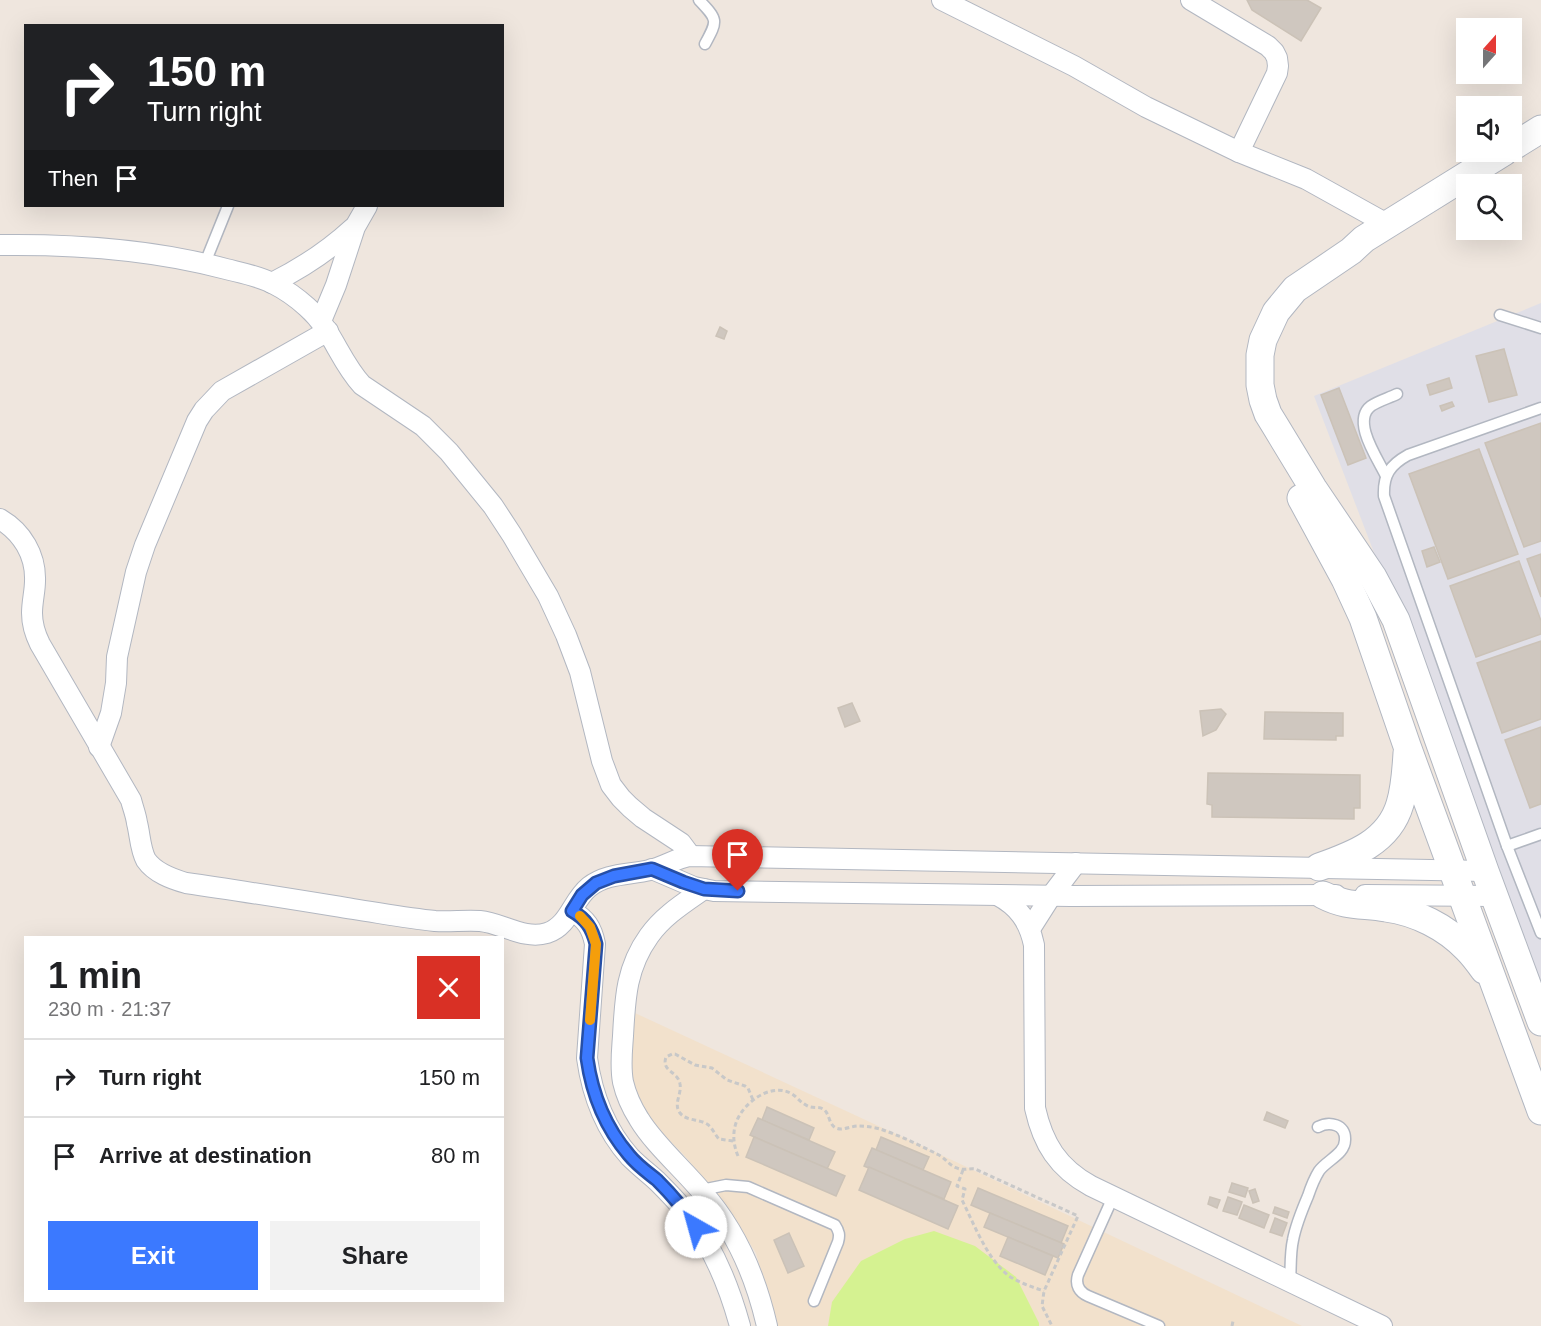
<!DOCTYPE html>
<html lang="en">
<head>
<meta charset="utf-8">
<style>
	body { margin:0; font-family:Arial,sans-serif; background:#f2f2f2; color:#202124; height:100vh; display:flex; flex-direction:column; font-size:22px; white-space:nowrap }
	* { box-sizing:border-box; margin:0 }
	p { font-size:20px; color:#757577 }
	.icon { flex:none; width:33px; height:33px; fill:none; stroke:currentColor; stroke-width:2; stroke-linecap:round; stroke-linejoin:round }
	.map { position:relative; flex:1; overflow:hidden }
	.side { position:absolute; left:24px; top:936px; width:480px; height:366px; display:flex; flex-direction:column; background:#fff; border-radius:0px; box-shadow:0 6px 24px #0002 }
	.side>* { flex:none }
	.guide { position:absolute; left:24px; top:24px; width:480px; height:183px; border-radius:0px; box-shadow:0 6px 24px #0002; background:#202124; color:#fff; overflow:hidden }
	.needle { width:39px; rotate:21deg }
	.controls { position:absolute; left:1456px; top:18px; display:grid; gap:12px }
	.controls a { display:grid; place-items:center; width:66px; height:66px; border-radius:0px; background:#fff; box-shadow:0 6px 24px #0002; font-size:30px }
	.pin { position:absolute; display:grid; place-items:center; width:51px; height:51px; color:#fff; margin:-62px -26px; border-radius:50% 50% 50% 0; rotate:-45deg; box-shadow:0 0 6px #0007 }
	.pin .icon { rotate:45deg }
	.me { position:absolute; width:66px; margin:-33px; rotate:322deg; stroke-linejoin:round; filter:drop-shadow(0 0 4px #0008) }
	.turn { display:flex; align-items:center; gap:21px; height:126px; padding:0 24px; font-size:27px }
	.turn .icon { width:78px; height:78px; stroke-width:2.5 }
	.turn b { display:block; font-size:42px; line-height:51px }
	.then { display:flex; align-items:center; height:57px; padding:0 24px; background:#0003; gap:12px; font-size:22px }
	.round { display:grid; place-items:center; flex:none; width:63px; height:63px; border-radius:0px; background:#f2f2f2 }
	.headline { display:flex; align-items:center; justify-content:space-between; height:102px; padding:0 24px }
	h1 { font-size:36px; font-weight:700; line-height:45px }
	.primary-button { display:flex; gap:12px; margin-top:auto; padding:12px 24px }
	.primary-button a { flex:1; height:69px; border-radius:0px; background:#3b79ff; color:#fff; font-size:24px; font-weight:700; line-height:69px; text-align:center }
	.primary-button a+a { background:#f2f2f2; color:#202124 }
	ul { padding:0; list-style:none }
	li { display:flex; align-items:center; gap:18px; height:78px; padding:0 24px; border-top:2px solid #e0e0e0 }
	li div { flex:1 }
	li b { display:block; font-size:22px }
	li em { font-style:normal }
	.map>svg:first-child { display:block }
	.industrial { fill:#e0dfe7 }
	.education { fill:#f2e1cc }
	.pitch { fill:#d5f291 }
	.building { fill:#cfc7bf; stroke:#cbc2b7; stroke-width:1.5 }
	.lines { fill:none; stroke-linecap:round; stroke-linejoin:round }
	.lane-casing { stroke:#b2b7c1; stroke-width:13 }
	.street-casing { stroke:#b2b7c1; stroke-width:22 }
	.secondary-casing { stroke:#b2b7c1; stroke-width:29 }
	.path { stroke:#c8c8c8; stroke-width:3; stroke-dasharray:4.5 3; stroke-linecap:butt }
	.lane { stroke:#fff; stroke-width:10 }
	.street { stroke:#fff; stroke-width:20 }
	.secondary { stroke:#fff; stroke-width:27 }
	.route-casing { stroke:#264fa6; stroke-width:15 }
	.route { stroke:#3b79ff; stroke-width:10 }
	.slow { stroke:#f59e0b; stroke-width:10 }
</style>
</head>
<body>
<div class="map">
<svg width="1541" height="1326" viewBox="0 0 1541 1326">
	<rect width="100%" height="100%" fill="#efe6de"/>
	<polygon class="industrial" points="1541,303 1541,988 1314,396"/>
	<polygon class="education" points="635,1013 954,1161 1302,1326 776,1326 756,1253 720,1198 683,1154 648,1119 637,1098 631,1069"/>
	<polygon class="pitch" points="934,1231 975,1246 1016,1277 1039,1323 1039,1326 828,1326 832,1302 861,1261 905,1239"/>
	<g class="building">
		<polygon points="1247,0 1307,0 1321,8 1301,41 1252,10"/>
		<polygon points="720,327 727,331 724,339 716,336"/>
		<polygon points="1504,349 1517,395 1489,402 1476,356"/>
		<polygon points="1449,378 1452,388 1430,395 1427,385"/>
		<polygon points="1339,388 1366,458 1348,465 1321,395"/>
		<polygon points="1452,402 1454,406 1442,411 1440,406"/>
		<polygon points="1541,423 1541,541 1524,547 1485,443"/>
		<polygon points="1479,449 1518,554 1448,579 1409,474"/>
		<polygon points="1434,547 1440,562 1427,567 1422,551"/>
		<polygon points="1541,554 1541,597 1527,559"/>
		<polygon points="1519,561 1541,621 1541,634 1476,657 1450,586"/>
		<polygon points="1541,641 1541,719 1502,733 1477,663"/>
		<polygon points="852,703 860,721 845,727 838,708"/>
		<polygon points="1221,709 1226,714 1216,730 1203,736 1200,711"/>
		<polygon points="1265,712 1343,713 1343,736 1336,736 1336,740 1264,739"/>
		<polygon points="1541,727 1541,804 1530,808 1505,740"/>
		<polygon points="1208,773 1360,775 1360,808 1354,808 1354,819 1212,817 1212,805 1207,804"/>
		<polygon points="767,1107 814,1128 809,1140 762,1120"/>
		<polygon points="1267,1112 1288,1121 1285,1128 1264,1120"/>
		<polygon points="758,1118 835,1152 827,1169 750,1135"/>
		<polygon points="754,1137 845,1176 836,1196 746,1157"/>
		<polygon points="881,1137 929,1157 923,1170 876,1150"/>
		<polygon points="872,1148 951,1182 944,1199 864,1166"/>
		<polygon points="869,1167 958,1206 948,1229 859,1190"/>
		<polygon points="1232,1183 1248,1188 1245,1197 1229,1192"/>
		<polygon points="978,1188 1068,1226 1061,1243 971,1205"/>
		<polygon points="1255,1189 1259,1201 1253,1203 1249,1191"/>
		<polygon points="1210,1197 1220,1200 1217,1208 1208,1204"/>
		<polygon points="1228,1197 1242,1202 1237,1215 1223,1211"/>
		<polygon points="1244,1205 1269,1215 1264,1228 1239,1218"/>
		<polygon points="1275,1207 1289,1212 1287,1218 1273,1213"/>
		<polygon points="990,1213 1064,1244 1058,1258 984,1227"/>
		<polygon points="1275,1218 1287,1223 1282,1236 1270,1232"/>
		<polygon points="789,1233 804,1266 788,1273 774,1240"/>
		<polygon points="1008,1237 1053,1256 1045,1275 1000,1256"/>
	</g>
	<g class="lines">
		<g class="lane-casing">
			<g id="lane">
				<path d="M699 0C718 20 718 20 705 44"/>
				<polyline points="205,263 228,206"/>
				<polyline points="1500,315 1541,328"/>
				<path d="M1541 408 1408 455C1390 465 1383 475 1384 496L1507 846 1541 933"/>
				<path d="M1386 476C1378 459 1351 421 1371 406 1378 401 1389 398 1397 394"/>
				<polyline points="1507,846 1541,834"/>
				<path d="M701 1190 726 1185 748 1187 835 1225C839 1231 840 1235 838 1242L814 1301"/>
				<path d="M1113 1197 1078 1275C1075 1285 1079 1292 1088 1296L1159 1326"/>
				<path d="M1290 1282C1291 1268 1290 1253 1293 1240 1296 1224 1302 1210 1308 1196 1311 1187 1314 1179 1319 1171 1327 1160 1345 1154 1345 1140 1346 1124 1329 1121 1318 1127"/>
			</g>
		</g>
		<g class="street-casing">
			<g id="street">
				<polyline points="942,0 1074,66 1146,107 1239,152 1306,179 1387,224"/>
				<polyline points="1191,0 1268,46 1274,52 1277,58 1278,66 1277,73 1239,152"/>
				<path d="M0 245C76 244 152 249 226 269 242 273 259 276 274 284 286 290 297 298 307 307 333 330 339 360 362 385L423 426 449 452 493 506 512 535 548 596 566 635 580 672 602 761 611 785 621 798 630 807 643 818 681 843 687 851 689 856"/>
				<path d="M272 283C302 268 328 251 353 228"/>
				<polyline points="321,321 336,285 355,227 367,206"/>
				<path d="M0 519C22 532 36 555 35 581 35 591 32 602 32 613 32 624 35 634 40 644L131 800C133 808 136 815 137 823 140 834 140 849 146 860 155 873 172 879 186 883 242 891 297 900 353 909 380 913 407 918 435 921 450 922 465 920 480 921 502 923 524 940 547 933 569 926 572 901 589 887 607 873 629 875 650 870 663 867 675 859 689 856L1485 871"/>
				<polyline points="99,747 111,713 116,683 117,657 136,572 145,545 197,421 204,410 222,391 328,331"/>
				<polyline points="652,869 694,887 714,891 1071,896 1336,895"/>
				<path d="M704 889C684 903 663 916 649 936 626 968 625 999 623 1036 622 1051 620 1066 623 1082 626 1095 632 1108 639 1119 654 1144 683 1169 702 1192 735 1229 756 1278 767 1326"/>
				<path d="M997 895C1018 906 1029 921 1034 945L1035 1108C1043 1144 1058 1168 1091 1186L1382 1326"/>
				<polyline points="1365,895 1494,896"/>
				<path d="M572 911C586 919 592 928 595 944L587 1058C592 1094 605 1129 630 1157 639 1166 648 1173 657 1181 668 1192 679 1203 688 1215 714 1248 729 1286 740 1326"/>
				<polyline points="1030,929 1051,896 1076,863"/>
			</g>
		</g>
		<g class="secondary-casing">
			<g id="secondary">
				<polyline points="1512,147 1541,129"/>
				<polyline points="1504,152 1364,239 1351,251 1295,289 1276,312 1263,340 1260,355 1260,385 1263,400 1268,414 1276,427 1313,488 1373,577 1396,620 1485,871 1541,1022"/>
				<polyline points="1301,498 1345,579 1363,618 1407,746 1541,1111"/>
				<path d="M1319 867C1353 855 1389 842 1400 804 1405 788 1406 770 1407 753"/>
				<path d="M1323 895C1346 907 1362 904 1386 908 1416 912 1446 927 1467 949 1473 955 1479 963 1484 970"/>
			</g>
		</g>
		<g class="path">
			<path d="M733 1141 719 1139C715 1135 712 1127 707 1124 699 1119 686 1121 680 1113 673 1104 682 1094 680 1084 678 1071 661 1072 666 1057L672 1054H675L695 1065 712 1068 727 1080 745 1086 748 1088 753 1100"/>
			<path d="M738 1156C732 1142 732 1126 741 1113 751 1098 774 1083 792 1094 797 1097 800 1102 806 1105 811 1109 818 1106 823 1109 830 1113 828 1124 836 1128 843 1131 851 1126 858 1126 865 1126 873 1127 880 1129 899 1135 921 1146 939 1155 946 1159 950 1166 957 1168 963 1171 969 1168 975 1169L1078 1216 1044 1291 1042 1306 1052 1326"/>
			<path d="M963 1170 957 1186 965 1189 962 1200C974 1224 987 1259 1009 1276 1020 1283 1032 1287 1044 1291"/>
			<polyline points="1232,1326 1233,1321"/>
		</g>
		<use href="#lane" class="lane"/>
		<use href="#street" class="street"/>
		<use href="#secondary" class="secondary"/>
	</g>
	<g class="lines">
		<g class="route-casing">
			<path id="route" d="M696 1227C685 1210 671 1194 657 1180 647 1172 637 1165 629 1155 605 1127 592 1094 587 1058L596 944C592 928 586 919 572 911L582 895 596 883 614 876 652 869 683 882 704 889 738 891"/>
		</g>
		<use href="#route" class="route"/>
		<polyline class="slow" points="580,916 590,927 596,944 590,1020"/>
	</g>
</svg>
<div class="controls">
<a><svg class="needle" viewBox="-14 -14 28 28"><path d="M0-13l5 13h-10z" fill="#e53935"/><path d="M0 13l5-13h-10z" fill="#757577"/></svg></a>
<a><svg class="icon" aria-label="sound" viewBox="0 0 24 24"><path d="M4 9h4l5-4v14l-5-4H4zM17 9q2 3 0 6"/></svg></a>
<a><svg class="icon" aria-label="search" viewBox="0 0 24 24"><circle cx="10" cy="10" r="6"/><path d="M15 15l6 6"/></svg></a>
</div>
<div class="pin" style="left:738px;top:891px;background:#d93025"><svg class="icon" aria-label="arrive" viewBox="0 0 24 24"><path d="M6 21V4h12l-3 4 3 4H6"/></svg></div>
<svg class="me" style="left:696px;top:1227px" viewBox="-20 -20 40 40"><circle r="19" fill="#fff"/><path d="M0-13L10 11 0 6-10 11z" fill="#3b79ff"/></svg>
<div class="guide">
<div class="turn"><svg class="icon" aria-label="right" viewBox="0 0 24 24"><path d="M7 20v-9h11M14 6l5 5-5 5"/></svg><div><b>150 m</b>Turn right</div></div>
<div class="then">Then<svg class="icon" aria-label="arrive" viewBox="0 0 24 24"><path d="M6 21V4h12l-3 4 3 4H6"/></svg></div>
</div>
<section class="side">
<div class="headline"><div><h1>1 min</h1><p>230 m · 21:37</p></div><a class="round" style="background:#d93025;color:#fff"><svg class="icon" aria-label="close" viewBox="0 0 24 24"><path d="M6 6l12 12M18 6L6 18"/></svg></a></div>
<ul>
<li><svg class="icon" aria-label="right" viewBox="0 0 24 24"><path d="M7 20v-9h11M14 6l5 5-5 5"/></svg><div><b>Turn right</b></div><em>150 m</em></li>
<li><svg class="icon" aria-label="arrive" viewBox="0 0 24 24"><path d="M6 21V4h12l-3 4 3 4H6"/></svg><div><b>Arrive at destination</b></div><em>80 m</em></li>
</ul>
<div class="primary-button"><a>Exit</a><a>Share</a></div>
</section>
</div>
</body>
</html>
